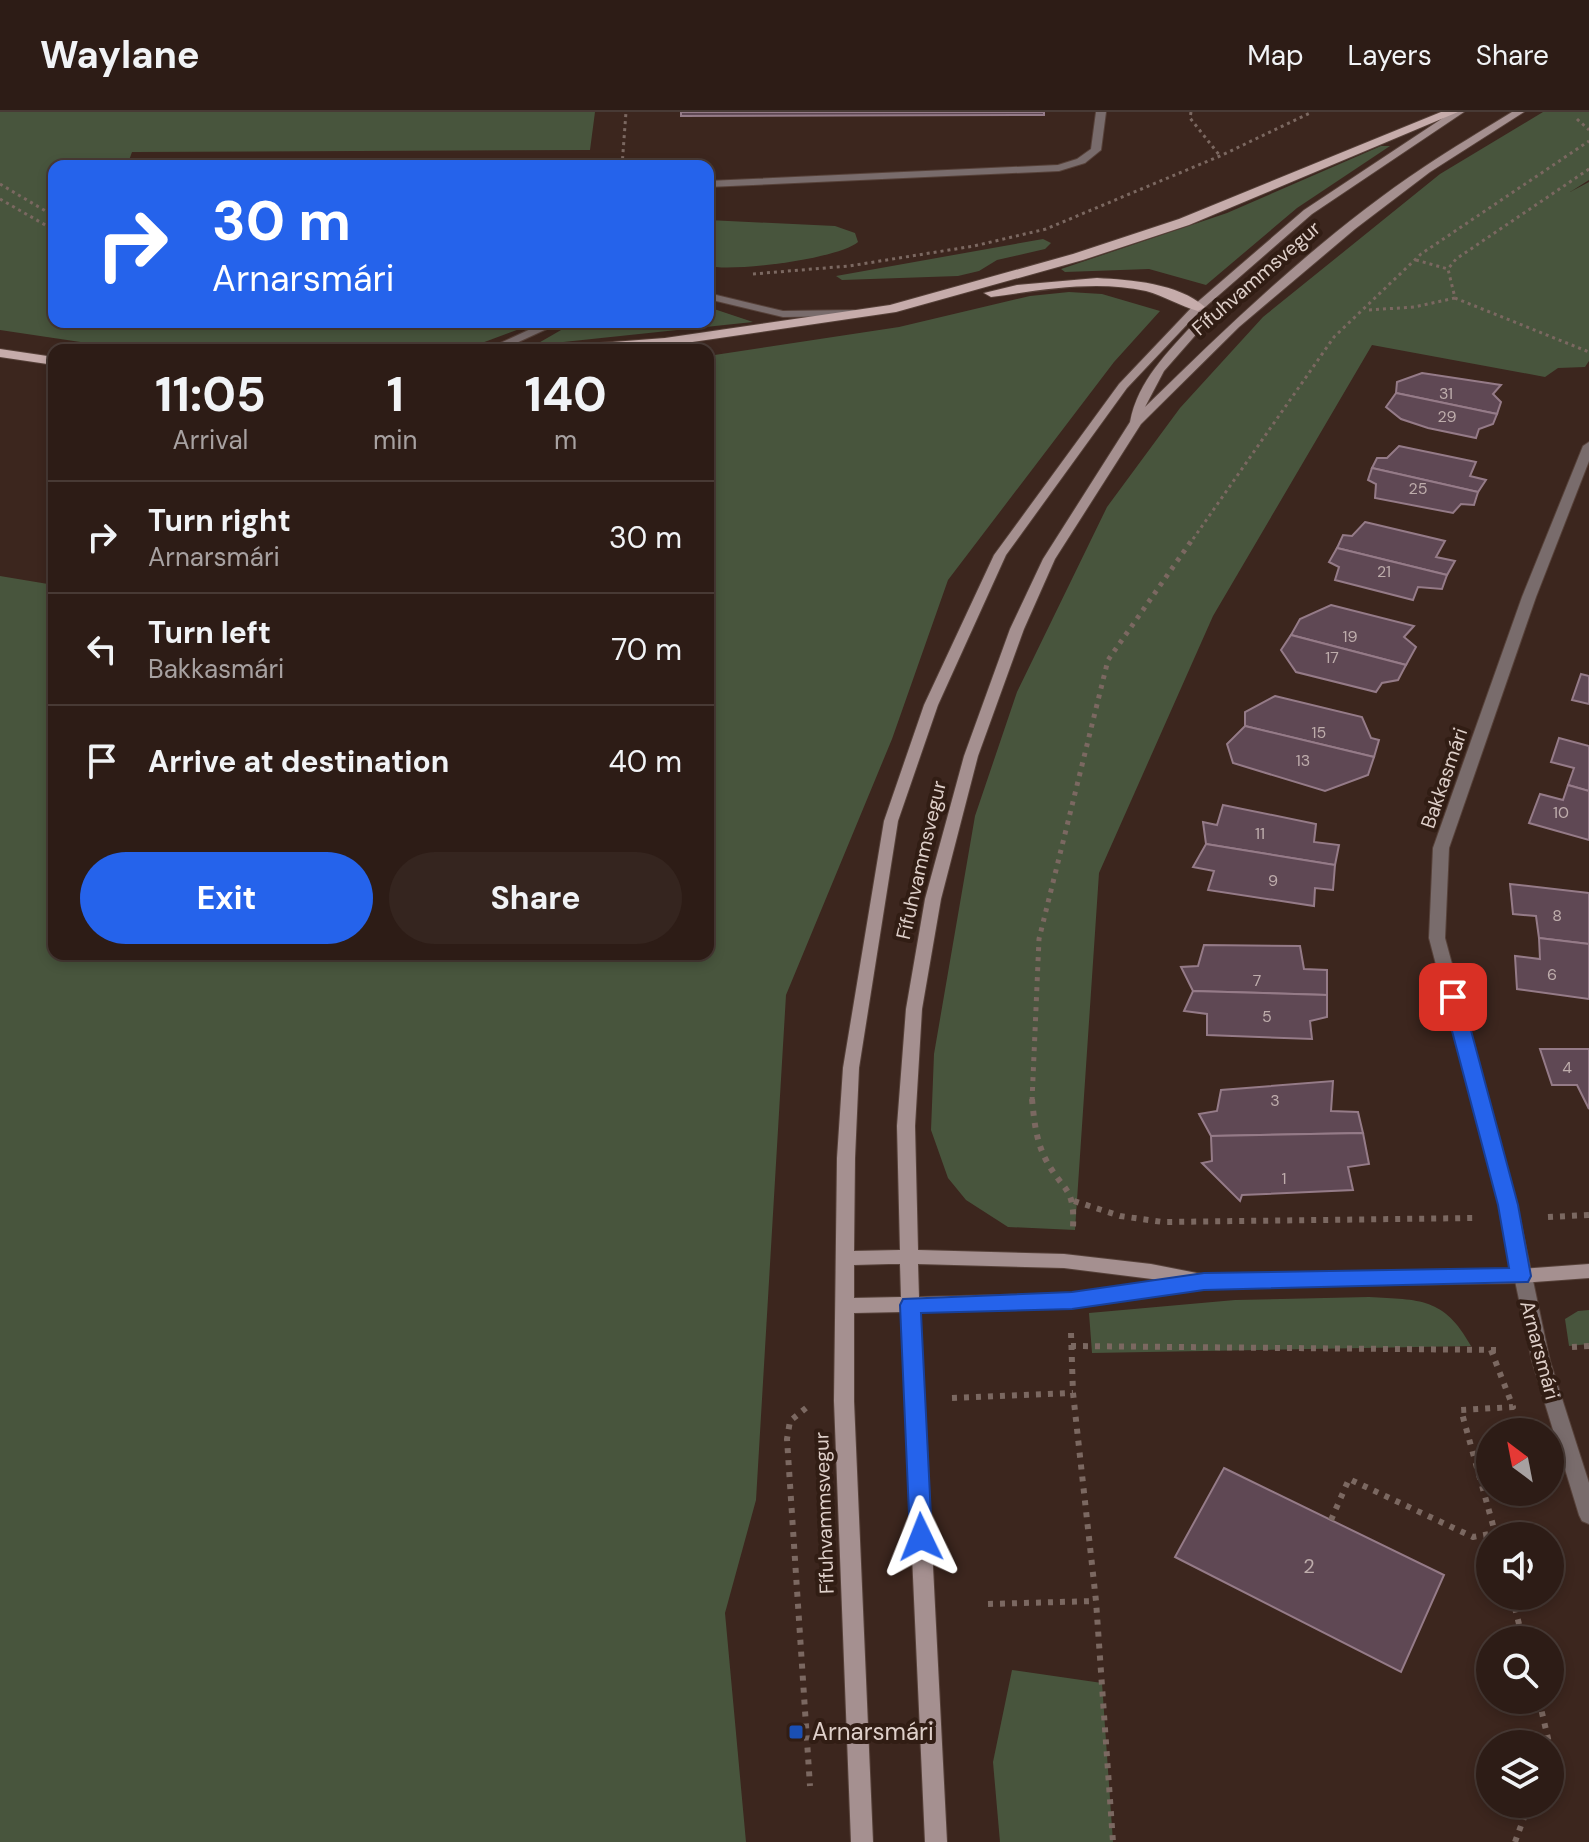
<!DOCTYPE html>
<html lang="en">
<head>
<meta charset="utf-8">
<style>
	body { margin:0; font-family:"DM Sans",sans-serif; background:#35251f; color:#f1f3f6; height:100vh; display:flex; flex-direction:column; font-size:30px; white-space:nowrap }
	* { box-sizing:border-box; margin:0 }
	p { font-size:26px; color:#a7a1a1 }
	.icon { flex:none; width:44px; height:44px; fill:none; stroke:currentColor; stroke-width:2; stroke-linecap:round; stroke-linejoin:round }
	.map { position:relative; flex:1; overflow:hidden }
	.panel { position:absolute; left:48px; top:232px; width:666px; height:616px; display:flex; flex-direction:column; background:#2d1c16; border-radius:16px; box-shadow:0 4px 12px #0003,0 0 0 2px #483a35 }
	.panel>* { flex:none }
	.banner { position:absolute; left:48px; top:48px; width:666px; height:168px; border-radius:16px; box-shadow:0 4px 12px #0003,0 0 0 2px #483a35; background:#2563eb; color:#fff; overflow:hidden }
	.needle { width:52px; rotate:328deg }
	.buttons { position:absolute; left:1476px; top:1306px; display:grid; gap:16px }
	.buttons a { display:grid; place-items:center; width:88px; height:88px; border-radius:50%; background:#2d1c16; box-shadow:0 4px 12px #0003,0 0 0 2px #483a35; font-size:40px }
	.pin { position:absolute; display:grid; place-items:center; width:68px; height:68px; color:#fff; margin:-34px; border-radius:16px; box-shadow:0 4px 12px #0006 }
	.me { position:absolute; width:88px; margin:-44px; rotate:358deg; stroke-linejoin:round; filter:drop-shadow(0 0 6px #0008) }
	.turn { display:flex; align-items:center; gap:28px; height:168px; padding:0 32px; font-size:36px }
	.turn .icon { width:104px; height:104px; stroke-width:2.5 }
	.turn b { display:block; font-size:56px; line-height:68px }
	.eta { display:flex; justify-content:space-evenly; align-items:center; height:136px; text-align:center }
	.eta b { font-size:48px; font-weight:700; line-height:56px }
	.cta { display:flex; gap:16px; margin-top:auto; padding:16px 32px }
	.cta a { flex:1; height:92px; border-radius:48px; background:#2563eb; color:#fff; font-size:32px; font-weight:700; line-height:92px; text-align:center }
	.cta a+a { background:#35251f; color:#f1f3f6 }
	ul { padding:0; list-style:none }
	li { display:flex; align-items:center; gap:24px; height:112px; padding:0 32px; border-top:2px solid #483a35 }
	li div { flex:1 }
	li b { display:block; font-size:30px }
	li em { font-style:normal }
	header { display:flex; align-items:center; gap:48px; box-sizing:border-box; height:112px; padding:0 40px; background:#2d1c16; border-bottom:2px solid #483a35 }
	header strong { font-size:38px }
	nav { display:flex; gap:44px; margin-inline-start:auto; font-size:28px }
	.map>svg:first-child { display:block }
	.green { fill:#48553d }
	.building { fill:#5f4854; stroke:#957b88; stroke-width:2 }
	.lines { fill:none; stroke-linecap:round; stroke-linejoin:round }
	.lane-casing { stroke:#564139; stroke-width:2 }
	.street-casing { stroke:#564139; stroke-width:2 }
	.secondary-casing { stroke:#564139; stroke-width:2 }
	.primary-casing { stroke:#564139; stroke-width:2 }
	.path-far2 { stroke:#7b6861; stroke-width:3; stroke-dasharray:3 4; stroke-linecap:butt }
	.path-far1 { stroke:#7b6861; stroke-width:5; stroke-dasharray:4 6; stroke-linecap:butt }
	.path { stroke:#7b6861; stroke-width:6; stroke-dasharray:5 7; stroke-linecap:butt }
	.lane { fill:#796c6c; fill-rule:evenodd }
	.street { fill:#796c6c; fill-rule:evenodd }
	.secondary { fill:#a59090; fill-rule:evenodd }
	.primary { fill:#c6acab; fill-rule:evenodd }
	.route { fill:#2563eb; stroke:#184099; stroke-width:2 }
	.transit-dot { fill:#1a4fb4; stroke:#311d14; stroke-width:3 }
	.labels { text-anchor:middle; stroke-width:8; stroke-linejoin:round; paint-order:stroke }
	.number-label { font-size:16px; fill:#beadac }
	.street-label { font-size:20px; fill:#decfc9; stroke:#311d14 }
	.near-number-label { font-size:20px; fill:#beadac }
	.near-poi-label { font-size:24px; fill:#decfc9; stroke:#311d14; text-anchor:start }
</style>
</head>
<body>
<header>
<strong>Waylane</strong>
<nav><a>Map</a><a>Layers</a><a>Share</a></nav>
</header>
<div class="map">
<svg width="1589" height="1730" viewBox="0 0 1589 1730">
	<rect width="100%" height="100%" fill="#3c261e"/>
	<g class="green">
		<polygon points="0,0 595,0 590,38 132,40 127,54 54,54 54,210 538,210 471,235 443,238 134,238 0,218"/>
		<polygon points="1543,0 1589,0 1589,68 1570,80 1589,70 1589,249 1585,255 1558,256 1545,265 1372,233 1213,504 1099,761 1075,1118 1008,1115 966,1088 948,1066 931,1018 934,942 975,704 1017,580 1107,395 1180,296 1263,205 1440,62"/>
		<polygon points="1381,34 1390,34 1297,96 1206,173 1149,157 1065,160 1061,157 1227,101"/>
		<path d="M708 108 835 114 855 121 858 130C838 147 734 160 708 154Z"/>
		<polygon points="1043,127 1051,131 1045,137 997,148 979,159 958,164 842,168 836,164"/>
		<polygon points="1069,180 1102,182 1160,199 1114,250 948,468 892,627 786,883 756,1388 725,1501 746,1730 0,1730 0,464 54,473 54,842 708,842 708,244 899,215 1030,184"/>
		<polygon points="708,195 753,210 535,233 575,210 708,210"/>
		<path d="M1369 1185C1420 1188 1444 1185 1471 1234L1092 1241 1089 1201 1235 1188Z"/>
		<polygon points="1589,1198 1589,1232 1569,1234 1565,1207 1578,1199"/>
		<polygon points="1012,1558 1102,1571 1113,1730 1000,1730 993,1650"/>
	</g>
	<g class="building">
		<polygon points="681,0 1044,0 1044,3 681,4"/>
		<polygon points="1422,261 1501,273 1493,282 1501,290 1497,302 1396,281 1397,270"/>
		<polygon points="1396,281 1497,302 1493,312 1479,317 1476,326 1428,316 1401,307 1386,295"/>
		<polygon points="1399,334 1476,350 1470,364 1486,368 1478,380 1372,356 1377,346 1387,346"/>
		<polygon points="1372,356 1478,380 1474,393 1461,392 1453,401 1375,386 1376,372 1368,368"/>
		<polygon points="1365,410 1445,429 1436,445 1455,449 1447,463 1337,436 1343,423 1352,424"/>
		<polygon points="1337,436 1447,463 1442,477 1418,475 1413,488 1335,468 1339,455 1329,450"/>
		<polygon points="1331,493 1414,514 1404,525 1416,535 1406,553 1291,523 1300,507"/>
		<polygon points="1291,523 1406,553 1398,568 1382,571 1376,580 1296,560 1281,538"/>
		<polygon points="1581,562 1589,564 1589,592 1572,588"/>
		<polygon points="1275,584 1362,605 1371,626 1379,628 1374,645 1245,614 1245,600"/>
		<polygon points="1245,614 1374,645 1368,663 1325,679 1233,651 1227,632"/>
		<polygon points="1559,626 1589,634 1589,679 1568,673 1574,656 1551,650"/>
		<polygon points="1568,673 1589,679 1589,728 1529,711 1540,682 1563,688"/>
		<polygon points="1223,693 1316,712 1314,730 1339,733 1335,753 1206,732 1203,710 1217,713"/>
		<polygon points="1206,732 1335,753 1333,778 1315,776 1314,794 1208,778 1214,759 1193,755"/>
		<polygon points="1510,772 1589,781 1589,832 1539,826 1536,804 1513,802"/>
		<polygon points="1539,826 1589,832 1589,887 1517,877 1515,844 1540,847"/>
		<polygon points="1204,833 1300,834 1304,857 1327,858 1327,883 1193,879 1181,855 1198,854"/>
		<polygon points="1193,879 1327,883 1327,905 1310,909 1312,927 1207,923 1207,902 1184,899"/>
		<polygon points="1540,937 1589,937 1589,997 1577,973 1552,973"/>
		<polygon points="1333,969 1331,999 1358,1000 1363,1021 1211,1024 1199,1002 1217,999 1221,978"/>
		<polygon points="1363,1021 1369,1052 1348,1055 1353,1078 1242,1083 1240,1089 1202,1051 1212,1049 1211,1024"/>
		<polygon points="1224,1356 1444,1463 1401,1560 1175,1445"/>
	</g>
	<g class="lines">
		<g class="lane-casing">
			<g id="lane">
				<polygon points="1096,0 1106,0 1101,38 1085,51 1059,59 708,75 708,69 1058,53 1077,47 1091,37"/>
				<polygon points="708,181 783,199 854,198 860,201 854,204 783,205 708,187"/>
				<polygon points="546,210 562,210 501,238 485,238"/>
			</g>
		</g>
		<g class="street-casing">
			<polygon id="street" points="1589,330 1589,349 1536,485 1449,736 1445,826 1517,1093 1550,1249 1589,1371 1589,1412 1582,1409 1579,1403 1532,1249 1499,1093 1429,826 1433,736 1522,485 1583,334"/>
		</g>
		<g class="secondary-casing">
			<path id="secondary" d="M1452 0H1464L1312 102 1204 196 1209 202 1207 210 1164 259 1145 295C1232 210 1322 123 1424 55 1452 36 1483 18 1512 0H1524L1430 60 1355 117 1239 215 1141 312 1055 447 1024 517 978 644 941 787 922 897 915 1014 918 1138 1064 1142 1151 1152 1202 1162 1520 1157 1589 1152V1166L1520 1171 1204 1176 1072 1195 920 1199 947 1730H925L901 1200 854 1201V1289L873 1730H851L834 1289 837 1046 843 956 884 709 924 593 994 443 1119 272 1194 193 1304 98ZM1197 202 1196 209C1168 240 1138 268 1130 310L1043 447 1010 517 964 644 925 787 906 897 897 1014 900 1138 854 1139 855 1046 859 956 898 709 938 593 1006 443 1127 276ZM889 1152H900L901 1185 854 1186V1153ZM918 1152 1064 1156 1160 1168 1072 1181 919 1185Z"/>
		</g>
		<g class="primary-casing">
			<g id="primary">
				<polygon points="1441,0 1458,0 1189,113 1083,148 896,200 665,234 553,238 560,234 665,226 890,193 1073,142 1179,107"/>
				<path d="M1097 166C1131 168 1178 171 1205 195L1198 199C1180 194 1164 184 1146 179 1095 168 1042 178 991 185L984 181 1017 173Z"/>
				<polygon points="0,237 54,245 54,253 0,245"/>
			</g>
		</g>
		<g class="path-far2">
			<polyline points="1191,0 1190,6 1220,44"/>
			<polyline points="1577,7 1589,18"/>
			<polyline points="622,54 626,0"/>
			<polyline points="1589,57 1456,147 1448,157 1455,186 1589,240"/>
			<polyline points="0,72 54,104"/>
			<polyline points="0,87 54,118"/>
			<polyline points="1416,148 1448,157"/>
			<polyline points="753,162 849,154 974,134 1046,117 1220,44 1312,0"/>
			<polyline points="1369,198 1414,195 1455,186"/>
			<polyline points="1193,427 1334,225 1421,142 1589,29"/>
		</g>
		<polyline class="path-far1" points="1032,989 1039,827 1108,548 1194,425"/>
		<g class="path">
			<path d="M1032 987C1034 1008 1036 1029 1046 1048 1063 1080 1075 1074 1073 1115"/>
			<polyline points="1074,1089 1120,1104 1163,1110 1474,1106"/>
			<polyline points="1548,1105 1589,1103"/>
			<polyline points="1071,1221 1073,1281 1096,1489 1113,1730"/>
			<polyline points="1071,1234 1502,1238"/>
			<polyline points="1572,1235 1589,1234"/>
			<polyline points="1491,1238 1513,1295 1461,1298 1496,1424"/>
			<polyline points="952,1286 1073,1281"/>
			<polyline points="806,1296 790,1309 787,1327 810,1674"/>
			<polyline points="1331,1408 1349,1367 1473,1425 1495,1421"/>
			<polyline points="1512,1484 1523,1528"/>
			<polyline points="988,1492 1096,1489"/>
			<polyline points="1539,1588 1550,1635"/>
			<polyline points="1515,1730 1529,1692"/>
		</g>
		<use href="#lane" class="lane"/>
		<use href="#street" class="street"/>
		<use href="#secondary" class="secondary"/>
		<use href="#primary" class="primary"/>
	</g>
	<polygon class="route" points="1453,878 1462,885 1518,1093 1531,1164 1528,1170 1204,1178 1072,1197 921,1201 932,1425 929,1432 921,1435 913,1432 910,1425 900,1193 903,1187 1072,1180 1204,1161 1509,1156 1498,1093 1443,885"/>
	<rect class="transit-dot" x="788" y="1612" width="16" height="16" rx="4"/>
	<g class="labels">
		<g class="number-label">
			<text x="1446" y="287">31</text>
			<text x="1447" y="310">29</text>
			<text x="1418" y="382">25</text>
			<text x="1384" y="465">21</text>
			<text x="1350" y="530">19</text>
			<text x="1332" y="551">17</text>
			<text x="1319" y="626">15</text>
			<text x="1303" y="654">13</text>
			<text x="1561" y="706">10</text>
			<text x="1260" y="727">11</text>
			<text x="1273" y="774">9</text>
			<text x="1557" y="809">8</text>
			<text x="1552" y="868">6</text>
			<text x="1257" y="874">7</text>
			<text x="1267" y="910">5</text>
			<text x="1567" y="961">4</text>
			<text x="1275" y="994">3</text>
			<text x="1284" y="1072">1</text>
		</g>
		<g class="street-label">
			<text transform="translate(1256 166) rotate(-41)" y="7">Fífuhvammsvegur</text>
			<text transform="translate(1444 666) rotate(-71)" y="7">Bakkasmári</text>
			<text transform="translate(921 748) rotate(-77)" y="7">Fífuhvammsvegur</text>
			<text transform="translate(1540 1238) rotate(75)" y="7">Arnarsmári</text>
			<text transform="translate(824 1401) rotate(-92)" y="7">Fífuhvammsvegur</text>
		</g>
		<g class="near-number-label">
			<text x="1309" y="1461">2</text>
		</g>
		<g class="near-poi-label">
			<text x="812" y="1628">Arnarsmári</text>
		</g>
	</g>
</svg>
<div class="buttons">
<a><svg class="needle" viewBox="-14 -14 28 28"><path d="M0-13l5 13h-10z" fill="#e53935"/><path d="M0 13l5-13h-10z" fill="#a7a1a1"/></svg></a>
<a><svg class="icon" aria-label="sound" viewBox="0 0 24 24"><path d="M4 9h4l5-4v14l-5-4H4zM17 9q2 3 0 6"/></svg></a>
<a><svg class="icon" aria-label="search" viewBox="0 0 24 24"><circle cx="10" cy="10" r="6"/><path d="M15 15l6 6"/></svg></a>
<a><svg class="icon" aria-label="layers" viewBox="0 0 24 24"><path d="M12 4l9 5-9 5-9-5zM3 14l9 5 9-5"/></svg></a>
</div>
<div class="pin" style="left:1453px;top:885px;background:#d93025"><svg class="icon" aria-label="arrive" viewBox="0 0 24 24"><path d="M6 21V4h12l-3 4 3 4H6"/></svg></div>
<svg class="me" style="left:921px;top:1425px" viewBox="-20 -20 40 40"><path d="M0-17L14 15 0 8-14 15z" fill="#2563eb" stroke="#fff" stroke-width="4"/></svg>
<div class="banner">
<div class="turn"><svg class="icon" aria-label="right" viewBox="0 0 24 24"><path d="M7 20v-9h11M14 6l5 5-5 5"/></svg><div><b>30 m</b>Arnarsmári</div></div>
</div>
<section class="panel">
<div class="eta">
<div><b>11:05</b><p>Arrival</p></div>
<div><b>1</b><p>min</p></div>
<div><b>140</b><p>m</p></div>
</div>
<ul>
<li><svg class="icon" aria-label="right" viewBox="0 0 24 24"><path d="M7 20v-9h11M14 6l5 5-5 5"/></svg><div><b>Turn right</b><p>Arnarsmári</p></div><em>30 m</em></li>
<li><svg class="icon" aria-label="left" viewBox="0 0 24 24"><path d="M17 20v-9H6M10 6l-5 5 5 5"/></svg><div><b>Turn left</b><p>Bakkasmári</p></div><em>70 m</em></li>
<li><svg class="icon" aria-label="arrive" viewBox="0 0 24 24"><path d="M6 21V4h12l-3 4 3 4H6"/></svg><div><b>Arrive at destination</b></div><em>40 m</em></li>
</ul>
<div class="cta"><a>Exit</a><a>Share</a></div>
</section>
</div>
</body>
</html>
